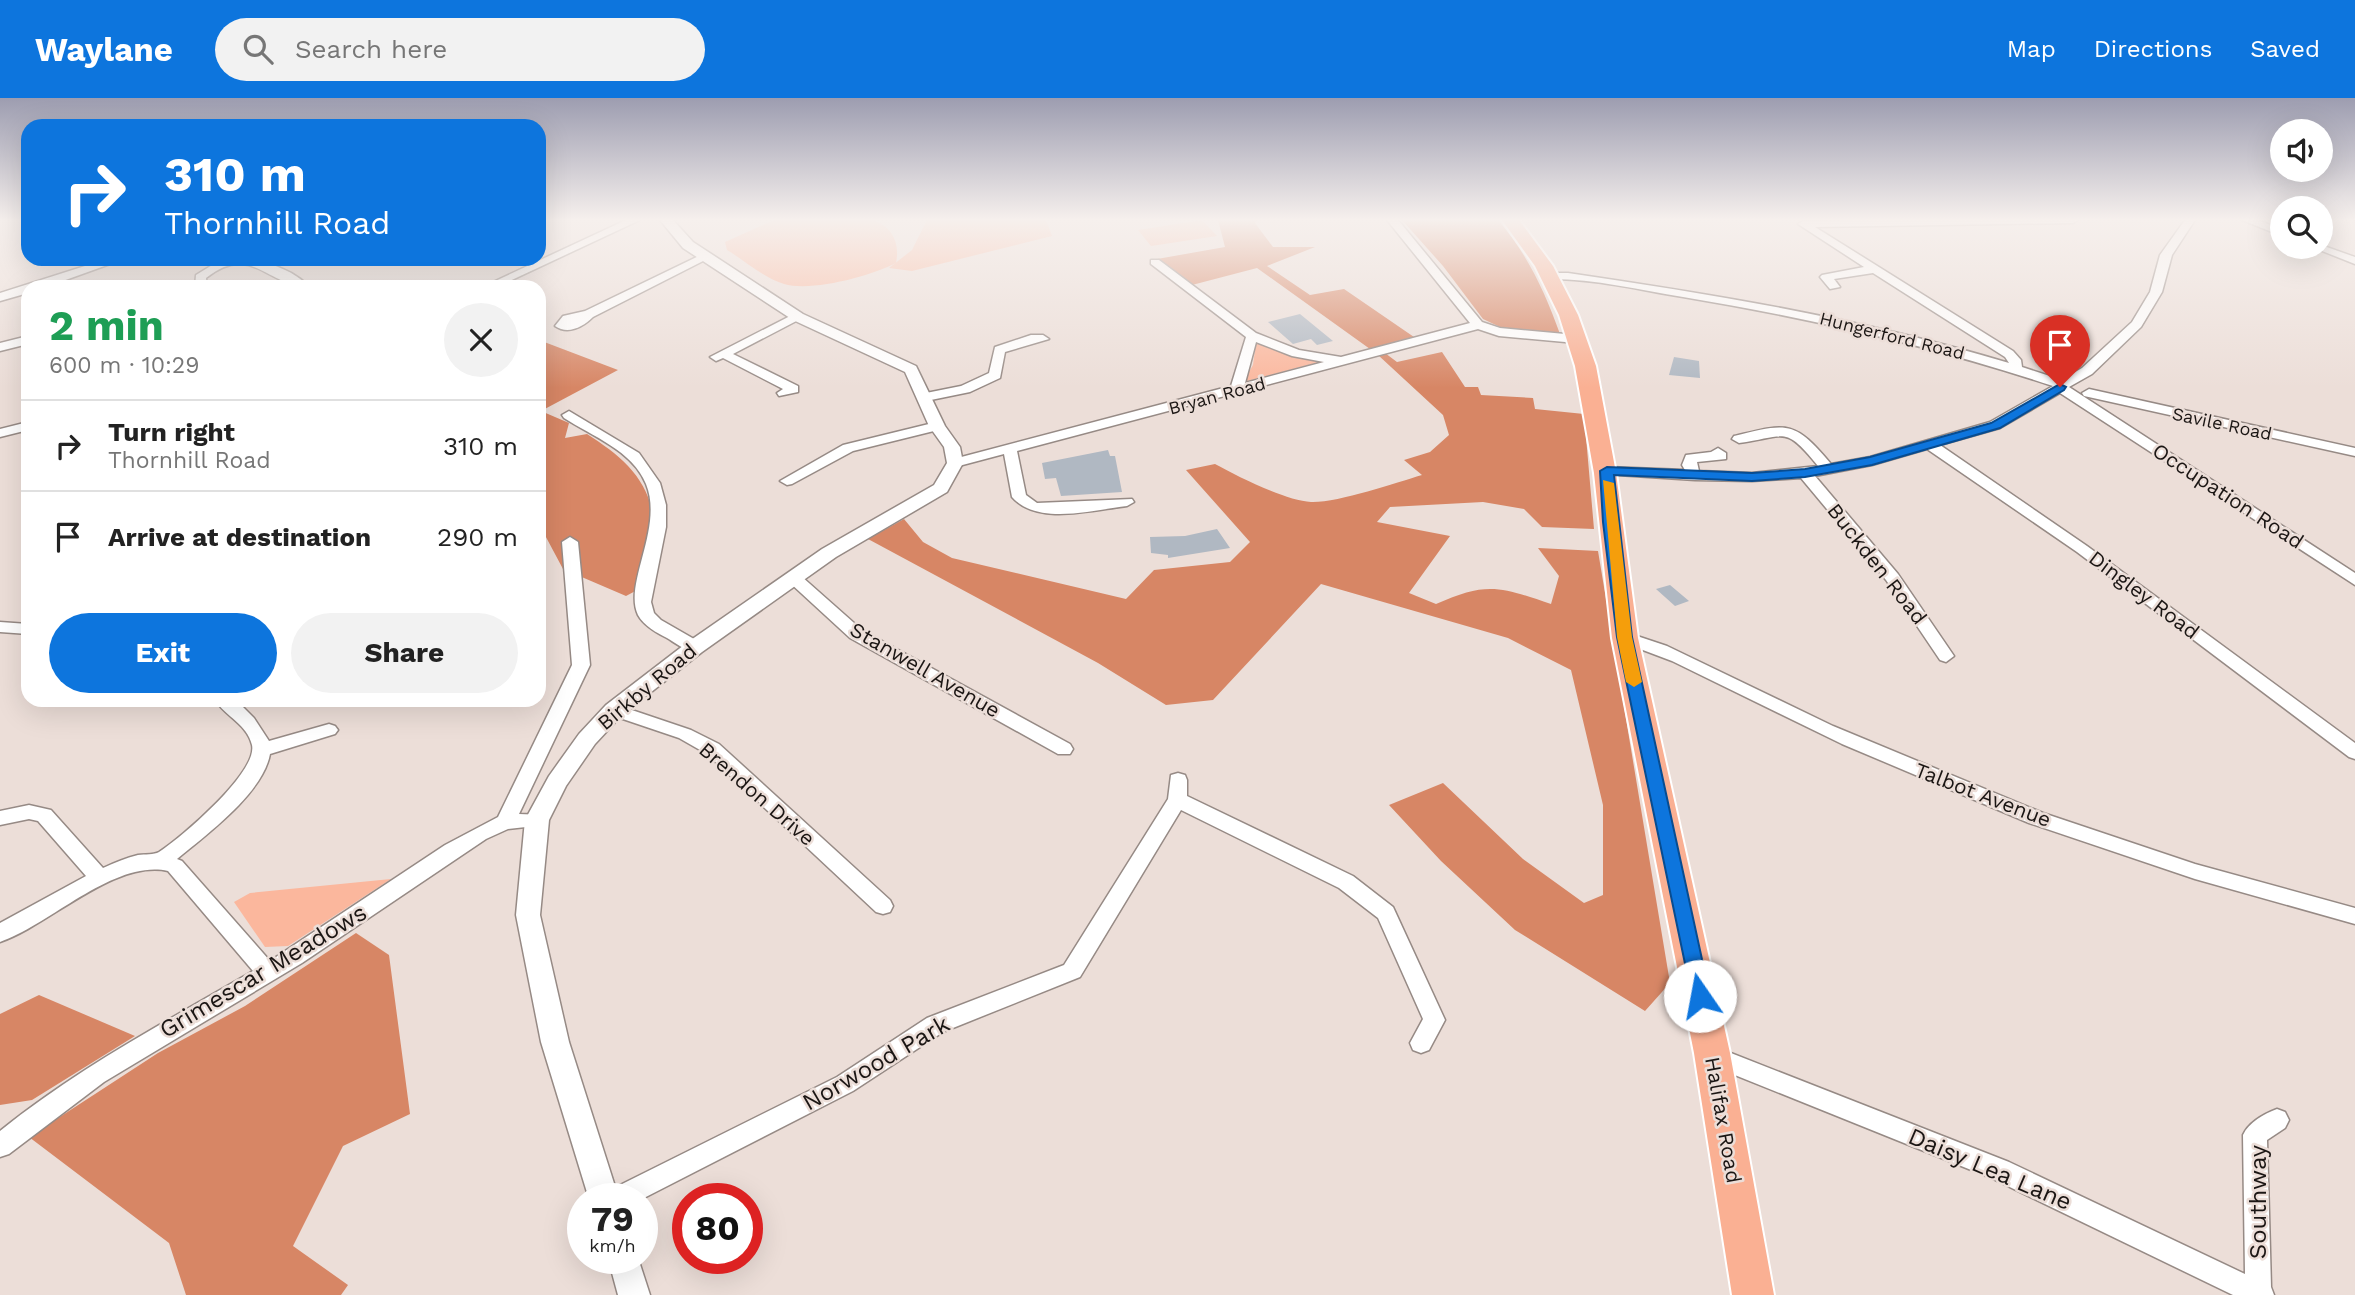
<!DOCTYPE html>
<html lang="en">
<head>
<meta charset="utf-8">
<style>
	body { margin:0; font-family:"Work Sans",sans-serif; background:#f2f2f2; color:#222; height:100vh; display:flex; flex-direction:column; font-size:26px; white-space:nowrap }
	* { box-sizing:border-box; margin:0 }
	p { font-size:23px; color:#767676 }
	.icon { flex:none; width:38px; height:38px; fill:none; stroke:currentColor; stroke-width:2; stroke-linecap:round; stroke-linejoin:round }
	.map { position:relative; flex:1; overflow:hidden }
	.side { position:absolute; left:21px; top:182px; width:525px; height:427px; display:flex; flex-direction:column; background:#fff; border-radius:21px; box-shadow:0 7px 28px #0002 }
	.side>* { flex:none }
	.guide { position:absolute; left:21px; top:21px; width:525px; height:147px; border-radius:21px; box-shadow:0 7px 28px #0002; background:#0d75dd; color:#fff; overflow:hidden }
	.tools { position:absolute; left:2270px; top:21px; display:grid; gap:14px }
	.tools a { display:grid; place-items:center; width:63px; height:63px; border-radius:50%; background:#fff; box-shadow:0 7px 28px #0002; font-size:35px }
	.speed { position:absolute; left:567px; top:1085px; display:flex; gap:14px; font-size:35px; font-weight:700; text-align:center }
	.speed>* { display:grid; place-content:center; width:91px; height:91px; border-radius:50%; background:#fff; box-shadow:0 7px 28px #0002; line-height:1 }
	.speed small { font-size:18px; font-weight:400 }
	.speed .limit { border:10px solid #d22; background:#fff; color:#111 }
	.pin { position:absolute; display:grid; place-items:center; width:60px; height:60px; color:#fff; margin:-72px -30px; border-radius:50% 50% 50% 0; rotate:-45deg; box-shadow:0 0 7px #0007 }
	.pin .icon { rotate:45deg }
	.me { position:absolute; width:77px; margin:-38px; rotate:348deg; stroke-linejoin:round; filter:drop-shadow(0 0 5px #0008) }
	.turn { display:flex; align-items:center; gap:24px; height:147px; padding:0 28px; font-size:32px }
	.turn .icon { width:91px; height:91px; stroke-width:2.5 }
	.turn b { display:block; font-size:49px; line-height:60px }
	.round { display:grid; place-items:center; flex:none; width:74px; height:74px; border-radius:37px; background:#f2f2f2 }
	.overview { display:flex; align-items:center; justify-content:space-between; height:119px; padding:0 28px }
	h1 { font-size:42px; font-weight:700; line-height:52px; color:#1e9e55 }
	.button { display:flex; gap:14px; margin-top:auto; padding:14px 28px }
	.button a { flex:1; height:80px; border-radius:42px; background:#0d75dd; color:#fff; font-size:28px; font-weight:700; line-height:80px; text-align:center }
	.button a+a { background:#f2f2f2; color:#222 }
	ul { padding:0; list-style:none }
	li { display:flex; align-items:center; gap:21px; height:91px; padding:0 28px; border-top:2px solid #e0e0e0 }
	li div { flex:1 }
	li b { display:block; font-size:26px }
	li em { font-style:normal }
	header { display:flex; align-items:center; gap:42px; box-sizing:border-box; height:98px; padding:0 35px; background:#0d75dd; color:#fff }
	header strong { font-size:33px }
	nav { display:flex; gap:38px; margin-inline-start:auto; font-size:24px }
	.search { width:490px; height:63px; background:#f2f2f2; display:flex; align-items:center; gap:18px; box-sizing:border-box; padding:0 24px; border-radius:38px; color:#767676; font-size:26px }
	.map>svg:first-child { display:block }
	.green { fill:#fbb79d }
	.forest { fill:#d78665 }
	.building { fill:#b0b8c2 }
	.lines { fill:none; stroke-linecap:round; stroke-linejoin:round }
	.minor-casing { stroke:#968a85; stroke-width:3 }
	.tertiary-casing { stroke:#968a85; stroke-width:3 }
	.trunk-casing { stroke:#fff; stroke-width:4 }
	.minor { fill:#fff; fill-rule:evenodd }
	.tertiary { fill:#fff; fill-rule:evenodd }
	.trunk { fill:#fab093; fill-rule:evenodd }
	.route { fill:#0d75dd; stroke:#084c90; stroke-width:2 }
	.slow { fill:#f59e0b }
	.labels { text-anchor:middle; stroke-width:5; stroke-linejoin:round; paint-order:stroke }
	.far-street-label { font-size:18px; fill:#1b1614; stroke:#ecded8 }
	.street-label { font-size:21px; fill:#1b1614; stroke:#ecded8 }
	.near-street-label { font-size:24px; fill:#1b1614; stroke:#ecded8 }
</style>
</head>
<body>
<header>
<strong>Waylane</strong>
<div class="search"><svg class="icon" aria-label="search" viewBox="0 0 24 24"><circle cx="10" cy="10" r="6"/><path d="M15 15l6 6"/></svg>Search here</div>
<nav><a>Map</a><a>Directions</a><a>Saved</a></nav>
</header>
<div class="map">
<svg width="2355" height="1197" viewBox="0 0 2355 1197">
	<rect width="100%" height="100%" fill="#ecded8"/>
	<g class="green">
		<path d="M774 122C795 122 857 117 873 122 893 129 900 146 896 165 871 178 812 194 784 186 765 181 744 162 727 152L725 144Z"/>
		<polygon points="927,122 1046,122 1052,138 912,173 889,170 912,152"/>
		<polygon points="1202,122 1217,138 1151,148 1138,132"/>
		<polygon points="1256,244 1323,263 1243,284 1253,267"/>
		<polygon points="391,781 288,848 265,849 234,804 250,795"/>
	</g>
	<g class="forest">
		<polygon points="1218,122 1256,122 1255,125 1273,149 1315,149 1267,168 1310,197 1344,191 1414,239 1370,251 1257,170 1192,187 1157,161 1225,149"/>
		<path d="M1402 122H1498C1528 157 1545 194 1560 236L1500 229 1483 221 1443 168Z"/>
		<path d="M539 242 618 272 541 313 569 325 565 340 587 336C623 359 653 384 654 430 655 449 645 472 641 490L626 498 563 471 539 426Z"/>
		<path d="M1442 254 1465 289H1478L1481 297 1533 300 1535 311 1584 316 1594 431 1542 429 1524 411 1483 404 1390 409 1377 424 1450 438 1409 495 1436 506C1487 483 1501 489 1551 506L1559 478 1538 450 1598 453 1670 885 1645 913 1515 832 1441 763 1389 707 1443 685 1523 761 1584 805 1603 797V707L1571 572 1508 540 1321 486 1213 602 1166 607 1098 565 868 441 904 421 923 444 952 460 1126 501 1154 472 1230 464 1250 444 1186 372 1215 366C1237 378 1286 403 1311 404 1337 405 1395 385 1422 377L1404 362 1430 354 1449 337 1443 317 1378 257 1385 255 1397 264Z"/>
		<polygon points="356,835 389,857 410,1016 343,1048 293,1148 348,1187 341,1197 186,1197 169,1145 29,1039 158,955 245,908"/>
		<polygon points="39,897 135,938 32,1002 0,1007 0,916"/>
	</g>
	<g class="building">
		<polygon points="1300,216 1333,243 1317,247 1311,241 1293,246 1268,224"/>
		<polygon points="1674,259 1699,263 1700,280 1669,277"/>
		<polygon points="1108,352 1110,358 1115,358 1122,394 1061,398 1056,380 1045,381 1042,365"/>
		<polygon points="1217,431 1230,450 1168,460 1168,457 1151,455 1150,439 1185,438"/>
		<polygon points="1670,487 1689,503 1675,508 1656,491"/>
	</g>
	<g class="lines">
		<g class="minor-casing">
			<g id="minor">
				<polygon points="626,122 640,122 501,187 491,185"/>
				<path d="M1387 122H1398L1482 224 1500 230 1576 237 1582 241 1576 245 1499 238 1478 231 1017 353 1026 397 1037 405 1132 401 1134 404 1127 408C1093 412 1037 428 1012 399L1004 356 955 369 948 365 950 362 1231 288 1246 239 1151 166V162H1159L1256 235 1299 252 1341 259 1470 225ZM1256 244 1292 258 1324 264 1245 285Z"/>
				<path d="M1853 122H2078L2073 125 1815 129 2013 253 2021 262 2022 269 2062 282 2082 270 2132 224 2150 194 2160 157 2185 122H2195L2172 157 2162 194 2141 229 2092 276 2069 289 2355 475V487L2060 295 2000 330 1940 347 2087 448 2355 645V661L2349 659 2077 454 1927 351 1872 367 1815 378 1898 476 1954 558 1946 564 1940 562 1886 482 1801 380 1752 383 1695 382 1602 376 1600 373 1607 369 1685 372 1682 367 1686 357 1711 354 1718 350 1726 355V361L1697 364 1699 373 1752 375 1818 368C1784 326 1786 339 1739 345L1732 341 1734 338C1788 325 1794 322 1831 366L1870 359 1990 324 2053 288C1932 248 1809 220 1683 199 1640 192 1595 181 1551 181L1545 178 1551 175H1568C1717 197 1865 221 2009 265L2005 259 1873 175 1834 181 1840 189 1830 191 1820 179 1822 177 1864 169 1798 126 1803 123Z"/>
				<polygon points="2242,122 2257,122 2282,131 2282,138"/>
				<polygon points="2321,147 2355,159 2355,166 2312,149"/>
				<path d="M705 155 711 158 709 160 593 219C583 229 568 237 555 228L563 218 585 213Z"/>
				<polygon points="107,161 124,161 46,189 28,189 28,195 0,203 0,195"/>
				<path d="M222 161C255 161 285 165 310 189 267 189 252 144 206 180L207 189H195L196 177Z"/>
				<polygon points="794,216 804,219 733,256 798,288 798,294 779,298 777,295 783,291 723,260 716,263 710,259"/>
				<polygon points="1031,237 1043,237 1049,241 1005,254 1000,280 970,294 926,303 919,299 921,296 961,288 989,275 995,249"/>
				<polygon points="28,238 28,246 0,253 0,245"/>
				<polygon points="2089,291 2355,350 2355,358 2084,298 2082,295"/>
				<path d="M569 313 639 355 660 385 666 407V429L651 504 654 515 661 522 701 545 703 549 701 553C689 556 677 546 667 540 657 535 644 528 638 517 623 486 664 430 646 386 633 353 592 338 564 320L562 317Z"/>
				<polygon points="28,324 28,332 0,339 0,331"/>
				<polygon points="937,324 944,328 942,331 853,353 792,386 787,387 780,383 843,347"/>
				<path d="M570 439 578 444 590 567 519 716 544 717 547 722 544 727 508 731 486 741 302 865 104 984 9 1056 0 1059V1033C78 970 167 923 253 873L168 773C114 761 50 827 0 844V825L86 778 38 723 29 721 0 727V713L29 707 51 712 103 770C114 765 126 760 138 757 145 756 154 757 159 754 181 740 258 674 252 647 247 626 226 619 215 602H236L254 620 269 643 329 626 335 628 338 632 335 636 270 656C263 695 207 736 177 761L182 763 270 863 445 747 498 719 572 567 562 444Z"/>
				<polygon points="795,476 801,478 862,532 1070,646 1073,651 1070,656 1058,656 850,540 789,484 787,481"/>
				<polygon points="0,524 28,526 28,536 0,534"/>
				<polygon points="1625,534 1667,548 1833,628 2043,715 2195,766 2355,810 2355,826 2195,781 2029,725 1842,646 1672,563 1619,543 1617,539 1619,535"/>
				<polygon points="614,606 691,632 719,646 890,802 893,808 890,814 883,816 876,814 707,656 679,640 608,616 605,612 608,608"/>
				<polygon points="1178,675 1185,677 1187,682 1187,698 1353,778 1393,809 1445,922 1429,952 1421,955 1413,952 1410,945 1423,921 1378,820 1339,790 1181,712 1080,879 943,934 853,993 642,1101 605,1101 608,1093 837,979 927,920 1064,867 1168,701 1171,677"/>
				<path d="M1713 948 2009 1064 2245 1176 2243 1037C2249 1024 2264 1016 2277 1011L2285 1014 2289 1022 2285 1030 2267 1042 2271 1189 2274 1197H2233L1991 1080 1705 965 1702 958 1705 951Z"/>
			</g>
		</g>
		<g class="tertiary-casing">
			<g id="tertiary">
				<polygon points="660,122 673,122 693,144 803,216 916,268 945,328 960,349 963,365 947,394 836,459 702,554 622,617 595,646 566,688 549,722 540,817 569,944 619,1101 589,1101 541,944 516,817 525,722 549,678 579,636 606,607 688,544 822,451 934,387 947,365 944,349 929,328 905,274 793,222 683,150"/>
				<polygon points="608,1160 638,1160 650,1197 618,1197"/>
			</g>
		</g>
		<g class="trunk-casing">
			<polygon id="trunk" points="1502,122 1519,122 1553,168 1578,217 1596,268 1616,375 1638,540 1730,955 1774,1197 1732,1197 1694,955 1612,540 1594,375 1575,268 1559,217 1535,168"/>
		</g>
		<use href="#minor" class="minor"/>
		<use href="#tertiary" class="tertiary"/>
		<use href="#trunk" class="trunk"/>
	</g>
	<linearGradient id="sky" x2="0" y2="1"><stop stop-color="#9d9db0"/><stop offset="0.42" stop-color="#f6f0ed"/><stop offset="1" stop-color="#f6f0ed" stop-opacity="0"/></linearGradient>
	<rect width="2355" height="290" fill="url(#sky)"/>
	<polygon class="route" points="2060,286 2066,289 2064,292 2000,330 1872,367 1805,379 1752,383 1614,377 1632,539 1710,898 1707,904 1700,906 1693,904 1617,539 1603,424 1600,373 1607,369 1752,375 1805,371 1870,359 1991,325"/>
	<polygon class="slow" points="1603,382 1614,385 1632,539 1642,584 1634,589 1626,584 1617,539"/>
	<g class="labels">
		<g class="far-street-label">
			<text transform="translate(1892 238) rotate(14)" y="6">Hungerford Road</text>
			<text transform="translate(1217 298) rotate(-15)" y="6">Bryan Road</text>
			<text transform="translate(2222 326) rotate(12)" y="6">Savile Road</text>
		</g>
		<g class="street-label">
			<text transform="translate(2228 398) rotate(33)" y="7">Occupation Road</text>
			<text transform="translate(1877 466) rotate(52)" y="7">Buckden Road</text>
			<text transform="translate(2144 497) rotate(37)" y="7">Dingley Road</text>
			<text transform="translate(925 572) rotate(30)" y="7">Stanwell Avenue</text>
			<text transform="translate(647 589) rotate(-40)" y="7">Birkby Road</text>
			<text transform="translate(757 696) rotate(41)" y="7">Brendon Drive</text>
			<text transform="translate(1983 697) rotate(21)" y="7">Talbot Avenue</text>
			<text transform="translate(1723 1022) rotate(80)" y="7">Halifax Road</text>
		</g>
		<g class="near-street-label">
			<text transform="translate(263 873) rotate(-31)" y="8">Grimescar Meadows</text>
			<text transform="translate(876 965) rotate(-30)" y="8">Norwood Park</text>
			<text transform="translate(1990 1071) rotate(23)" y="8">Daisy Lea Lane</text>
			<text transform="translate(2258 1104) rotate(-90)" y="8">Southway</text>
		</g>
	</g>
</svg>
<div class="tools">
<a><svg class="icon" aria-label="sound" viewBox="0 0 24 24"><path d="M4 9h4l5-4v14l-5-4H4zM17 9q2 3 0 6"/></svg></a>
<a><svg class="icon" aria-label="search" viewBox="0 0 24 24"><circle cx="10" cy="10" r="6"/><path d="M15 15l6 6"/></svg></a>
</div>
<div class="speed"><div>79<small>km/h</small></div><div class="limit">80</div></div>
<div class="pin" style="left:2060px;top:289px;background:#d93025"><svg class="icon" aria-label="arrive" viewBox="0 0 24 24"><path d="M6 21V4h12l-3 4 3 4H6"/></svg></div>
<svg class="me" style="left:1700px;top:898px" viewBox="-20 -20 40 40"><circle r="19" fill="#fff"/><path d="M0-13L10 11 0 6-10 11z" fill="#0d75dd"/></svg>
<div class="guide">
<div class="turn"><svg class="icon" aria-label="right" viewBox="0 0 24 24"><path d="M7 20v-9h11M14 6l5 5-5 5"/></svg><div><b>310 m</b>Thornhill Road</div></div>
</div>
<section class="side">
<div class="overview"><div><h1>2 min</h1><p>600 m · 10:29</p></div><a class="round"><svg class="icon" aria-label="close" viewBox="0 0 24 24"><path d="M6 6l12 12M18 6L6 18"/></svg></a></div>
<ul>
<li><svg class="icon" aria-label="right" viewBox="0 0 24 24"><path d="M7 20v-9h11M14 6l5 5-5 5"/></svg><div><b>Turn right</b><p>Thornhill Road</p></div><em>310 m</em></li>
<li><svg class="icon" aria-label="arrive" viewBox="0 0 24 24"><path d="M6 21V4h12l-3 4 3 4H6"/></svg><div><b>Arrive at destination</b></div><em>290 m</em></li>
</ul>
<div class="button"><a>Exit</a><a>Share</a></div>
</section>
</div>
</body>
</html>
